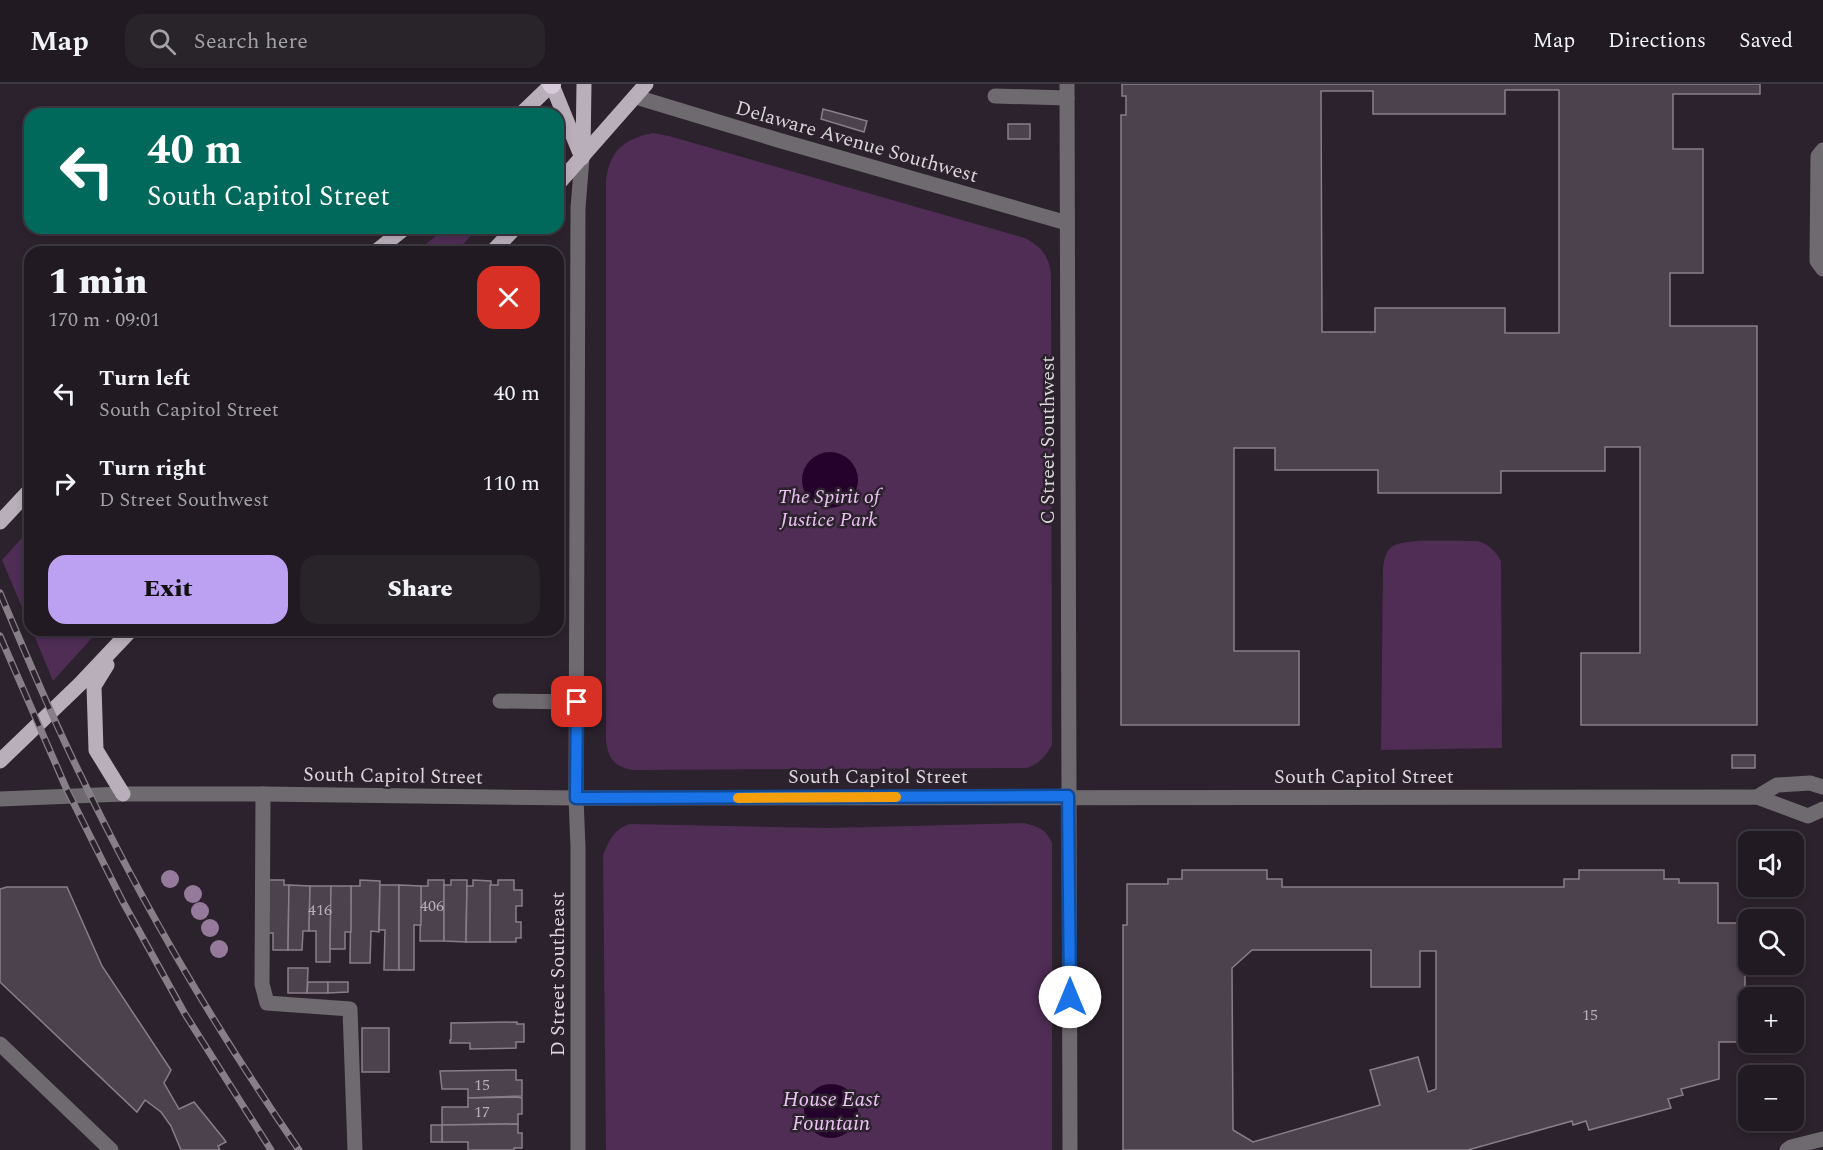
<!DOCTYPE html>
<html lang="en">
<head>
<meta charset="utf-8">
<style>
	body { margin:0; font-family:Spectral,serif; background:#29232a; color:#f1f3f6; height:100vh; display:flex; flex-direction:column; font-size:22px; white-space:nowrap }
	* { box-sizing:border-box; margin:0 }
	p { font-size:20px; color:#a2a1a5 }
	.icon { flex:none; width:33px; height:33px; fill:none; stroke:currentColor; stroke-width:2; stroke-linecap:round; stroke-linejoin:round }
	.map { position:relative; flex:1; overflow:hidden }
	.details { position:absolute; left:24px; top:162px; width:540px; height:390px; display:flex; flex-direction:column; background:#211a22; border-radius:18px; box-shadow:0 3px 9px #0003,0 0 0 2px #3e3840 }
	.details>* { flex:none }
	.top-card { position:absolute; left:24px; top:24px; width:540px; height:126px; border-radius:18px; box-shadow:0 3px 9px #0003,0 0 0 2px #3e3840; background:#00695c; color:#fff; overflow:hidden }
	.fabs { position:absolute; left:1738px; top:747px; display:grid; gap:12px }
	.fabs a { display:grid; place-items:center; width:66px; height:66px; border-radius:12px; background:#211a22; box-shadow:0 3px 9px #0003,0 0 0 2px #3e3840; font-size:30px }
	.pin { position:absolute; display:grid; place-items:center; width:51px; height:51px; color:#fff; margin:-26px; border-radius:12px; box-shadow:0 3px 9px #0006 }
	.me { position:absolute; width:66px; margin:-33px; rotate:0deg; stroke-linejoin:round; filter:drop-shadow(0 0 4px #0008) }
	.turn { display:flex; align-items:center; gap:21px; height:126px; padding:0 24px; font-size:27px }
	.turn .icon { width:78px; height:78px; stroke-width:2.5 }
	.turn b { display:block; font-size:42px; line-height:51px }
	.round { display:grid; place-items:center; flex:none; width:63px; height:63px; border-radius:18px; background:#29232a }
	.head { display:flex; align-items:center; justify-content:space-between; height:102px; padding:0 24px }
	h1 { font-size:36px; font-weight:800; line-height:45px }
	.action { display:flex; gap:12px; margin-top:auto; padding:12px 24px }
	.action a { flex:1; height:69px; border-radius:18px; background:#bca0f2; color:#111; font-size:24px; font-weight:800; line-height:69px; text-align:center }
	.action a+a { background:#29232a; color:#f1f3f6 }
	ul { padding:0; list-style:none }
	li { display:flex; align-items:center; gap:18px; height:90px; padding:0 24px }
	li div { flex:1 }
	li b { display:block; font-size:22px }
	li em { font-style:normal }
	header { display:flex; align-items:center; gap:36px; box-sizing:border-box; height:84px; padding:0 30px; background:#211a22; border-bottom:2px solid #3e3840 }
	header strong { font-size:28px }
	nav { display:flex; gap:33px; margin-inline-start:auto; font-size:21px }
	.search { width:420px; height:54px; background:#29232a; display:flex; align-items:center; gap:15px; box-sizing:border-box; padding:0 21px; border-radius:18px; color:#a2a1a5; font-size:22px }
	.map>svg:first-child { display:block }
	.green { fill:#4f2d55 }
	.water { fill:#25022b }
	.building { fill:#4c424e; stroke:#897d8a; stroke-width:1.5; fill-rule:evenodd }
	.lines { fill:none; stroke-linecap:round; stroke-linejoin:round }
	.minor { stroke:#6f6a70; stroke-width:15 }
	.major { stroke:#b9afbb; stroke-width:15 }
	.highway { stroke:#d6cad8; stroke-width:18 }
	.rail-casing { stroke:#877f88; stroke-width:7 }
	.rail { stroke:#2c222d; stroke-width:4.5; stroke-dasharray:14; stroke-linecap:butt }
	.tree { fill:#967a9b }
	.route-casing { stroke:#114b97; stroke-width:15 }
	.route { stroke:#1a73e8; stroke-width:10 }
	.slow { stroke:#f59e0b; stroke-width:10 }
	.labels { text-anchor:middle; stroke-width:5; stroke-linejoin:round; paint-order:stroke }
	.number-label { font-size:16px; fill:#b7b0b8 }
	.street-label { font-size:20px; fill:#dbd5dc; stroke:#2c222d }
	.park-label { font-size:20px; font-style:italic; fill:#edc2f5; stroke:#2c222d }
	.water-label { font-size:21px; font-style:italic; fill:#edc2f5; stroke:#2c222d }
</style>
</head>
<body>
<header>
<strong>Map</strong>
<div class="search"><svg class="icon" aria-label="search" viewBox="0 0 24 24"><circle cx="10" cy="10" r="6"/><path d="M15 15l6 6"/></svg>Search here</div>
<nav><a>Map</a><a>Directions</a><a>Saved</a></nav>
</header>
<div class="map">
<svg width="1823" height="1066" viewBox="0 0 1823 1066">
	<rect width="100%" height="100%" fill="#2c222d"/>
	<g class="green">
		<path d="M653 49 669 52 1025 154C1042 164 1048 170 1051 190L1052 661C1045 673 1039 680 1027 684L633 686C614 682 609 676 606 657V96C610 66 624 55 653 49Z"/>
		<polygon points="446,144 478,144 456,168 416,168"/>
		<polygon points="30,445 30,542 2,476"/>
		<path d="M1478 457C1489 461 1495 466 1501 477L1502 664 1381 666 1383 483C1385 475 1385 467 1393 462 1406 454 1459 457 1478 457Z"/>
		<polygon points="32,546 99,546 53,597"/>
		<path d="M1024 739C1039 743 1045 744 1052 759V1066H606L603 772C609 756 614 745 630 740L830 744Z"/>
	</g>
	<g class="water">
		<circle cx="830" cy="396" r="28"/>
		<circle cx="831" cy="1027" r="27"/>
	</g>
	<g class="building">
		<path d="M1122 0H1760V10H1673V65H1703V189H1670V242H1757V641H1581V569H1640V363H1605V387H1501V409H1378V386H1275V364H1234V567H1299V641H1121V31H1126V12H1122ZM1505 6H1559V249H1505V224H1375V248H1322L1321 7H1373V30H1505Z"/>
		<polygon points="823,25 867,37 864,48 821,35"/>
		<rect x="1008" y="40" width="22" height="15"/>
		<rect x="1732" y="671" width="23" height="13"/>
		<path d="M1182 786H1267V795H1282V803H1564V795H1579V786H1664V795H1679V799H1718V839H1745V958H1719V995L1681 1005 1683 1011 1668 1015 1671 1024 1589 1046 1586 1037 1573 1041 1572 1037 1468 1066H1123V841H1127V800H1168V795H1182ZM1252 866H1371V903H1420V867H1436V1005L1428 1008 1418 973 1370 986 1380 1021 1253 1058 1233 1046 1232 884Z"/>
		<polygon points="268,796 284,796 284,801 289,801 288,866 273,866 273,849 267,849"/>
		<polygon points="360,796 380,797 379,844 379,848 371,847 370,879 350,879 351,802 360,802"/>
		<polygon points="428,796 444,796 444,857 420,857 421,802 428,802"/>
		<polygon points="451,796 467,796 466,858 444,857 444,801 451,801"/>
		<polygon points="473,796 491,797 490,858 466,858 467,802 473,802"/>
		<polygon points="498,796 514,796 514,806 522,806 522,822 516,822 516,838 521,838 521,854 516,854 516,858 490,858 490,801 498,801"/>
		<polygon points="289,801 310,802 309,847 303,847 302,866 288,866"/>
		<polygon points="380,801 399,801 399,886 384,886 385,846 379,846"/>
		<polygon points="399,801 421,802 421,841 414,841 414,886 399,886"/>
		<polygon points="310,802 331,802 330,878 316,878 316,847 309,847"/>
		<polygon points="331,802 351,802 351,848 345,848 345,865 330,865"/>
		<polygon points="7,803 67,803 102,882 171,986 164,999 179,1025 194,1018 224,1055 226,1058 218,1062 220,1066 181,1066 171,1042 161,1028 145,1016 137,1028 0,898 0,805"/>
		<polygon points="288,884 308,884 307,909 288,909"/>
		<polygon points="308,898 328,898 328,909 307,909"/>
		<polygon points="328,898 348,898 348,908 328,909"/>
		<polygon points="517,938 517,940 524,940 524,958 516,958 516,964 470,965 470,959 450,959 450,956 451,956 451,939"/>
		<rect x="362" y="944" width="27" height="44"/>
		<polygon points="516,986 516,996 522,996 522,1012 468,1014 468,1005 442,1005 440,987"/>
		<polygon points="516,1013 522,1014 522,1030 518,1030 518,1040 442,1041 442,1023 468,1023 468,1014"/>
		<polygon points="518,1040 518,1049 522,1049 522,1064 514,1064 514,1066 468,1066 468,1058 442,1058 442,1041"/>
		<rect x="431" y="1041" width="11" height="17"/>
	</g>
	<g class="lines">
		<g class="minor">
			<polyline points="1067,0 1070,1066"/>
			<polyline points="995,12 1067,14"/>
			<polyline points="636,13 778,56 1067,139"/>
			<polyline points="1823,66 1818,72 1817,177 1823,185"/>
			<polyline points="500,617 577,618"/>
			<polyline points="263,710 262,900 267,919 350,925 355,1066"/>
			<polyline points="1757,713 1777,701 1810,699 1823,703"/>
			<polyline points="0,715 123,710 263,710 576,714 1757,713 1808,732 1823,725"/>
			<polyline points="0,960 111,1066"/>
			<polyline points="578,1066 578,763 576,714 578,124 582,74"/>
			<polyline points="1787,1066 1791,1063 1823,1055"/>
		</g>
		<g class="major">
			<polyline points="552,1 582,74"/>
			<polyline points="521,30 552,0"/>
			<polyline points="583,68 584,0"/>
			<polyline points="558,100 646,0"/>
			<polyline points="375,168 405,144"/>
			<polyline points="492,168 515,144"/>
			<polyline points="0,438 30,406"/>
			<polyline points="107,581 94,602 96,666 123,710"/>
			<polyline points="0,677 80,600 131,546"/>
		</g>
		<polyline class="highway" points="551,0 552,1"/>
		<g class="rail-casing">
			<g id="rail">
				<path d="M0 509C26 570 51 632 81 692 143 822 217 947 299 1066"/>
				<polyline points="0,552 67,706 123,818 185,930 271,1066"/>
			</g>
		</g>
		<use href="#rail" class="rail"/>
	</g>
	<g class="tree">
		<circle cx="170" cy="795" r="9"/>
		<circle cx="193" cy="810" r="9"/>
		<circle cx="200" cy="827" r="9"/>
		<circle cx="210" cy="844" r="9"/>
		<circle cx="219" cy="865" r="9"/>
	</g>
	<g class="lines">
		<g class="route-casing">
			<polyline id="route" points="577,618 576,714 1068,712 1070,913"/>
		</g>
		<use href="#route" class="route"/>
		<polyline class="slow" points="738,714 896,713"/>
	</g>
	<g class="labels">
		<g class="number-label">
			<text x="432" y="827">406</text>
			<text x="320" y="831">416</text>
			<text x="1590" y="936">15</text>
			<text x="482" y="1006">15</text>
			<text x="482" y="1033">17</text>
		</g>
		<g class="street-label">
			<text transform="translate(857 57) rotate(16)" y="7">Delaware Avenue Southwest</text>
			<text transform="translate(1047 356) rotate(-90)" y="7">C Street Southwest</text>
			<text transform="translate(393 691) rotate(1)" y="7">South Capitol Street</text>
			<text x="878" y="699">South Capitol Street</text>
			<text x="1364" y="699">South Capitol Street</text>
			<text transform="translate(557 890) rotate(-90)" y="7">D Street Southeast</text>
		</g>
		<g class="park-label">
			<text x="829" y="419">The Spirit of<tspan x="829" dy="23">Justice Park</tspan></text>
		</g>
		<g class="water-label">
			<text x="831" y="1022">House East<tspan x="831" dy="24">Fountain</tspan></text>
		</g>
	</g>
</svg>
<div class="fabs">
<a><svg class="icon" aria-label="sound" viewBox="0 0 24 24"><path d="M4 9h4l5-4v14l-5-4H4zM17 9q2 3 0 6"/></svg></a>
<a><svg class="icon" aria-label="search" viewBox="0 0 24 24"><circle cx="10" cy="10" r="6"/><path d="M15 15l6 6"/></svg></a>
<a>+</a>
<a>−</a>
</div>
<div class="pin" style="left:577px;top:618px;background:#d93025"><svg class="icon" aria-label="arrive" viewBox="0 0 24 24"><path d="M6 21V4h12l-3 4 3 4H6"/></svg></div>
<svg class="me" style="left:1070px;top:913px" viewBox="-20 -20 40 40"><circle r="19" fill="#fff"/><path d="M0-13L10 11 0 6-10 11z" fill="#1a73e8"/></svg>
<div class="top-card">
<div class="turn"><svg class="icon" aria-label="left" viewBox="0 0 24 24"><path d="M17 20v-9H6M10 6l-5 5 5 5"/></svg><div><b>40 m</b>South Capitol Street</div></div>
</div>
<section class="details">
<div class="head"><div><h1>1 min</h1><p>170 m · 09:01</p></div><a class="round" style="background:#d93025;color:#fff"><svg class="icon" aria-label="close" viewBox="0 0 24 24"><path d="M6 6l12 12M18 6L6 18"/></svg></a></div>
<ul>
<li><svg class="icon" aria-label="left" viewBox="0 0 24 24"><path d="M17 20v-9H6M10 6l-5 5 5 5"/></svg><div><b>Turn left</b><p>South Capitol Street</p></div><em>40 m</em></li>
<li><svg class="icon" aria-label="right" viewBox="0 0 24 24"><path d="M7 20v-9h11M14 6l5 5-5 5"/></svg><div><b>Turn right</b><p>D Street Southwest</p></div><em>110 m</em></li>
</ul>
<div class="action"><a>Exit</a><a>Share</a></div>
</section>
</div>
</body>
</html>
